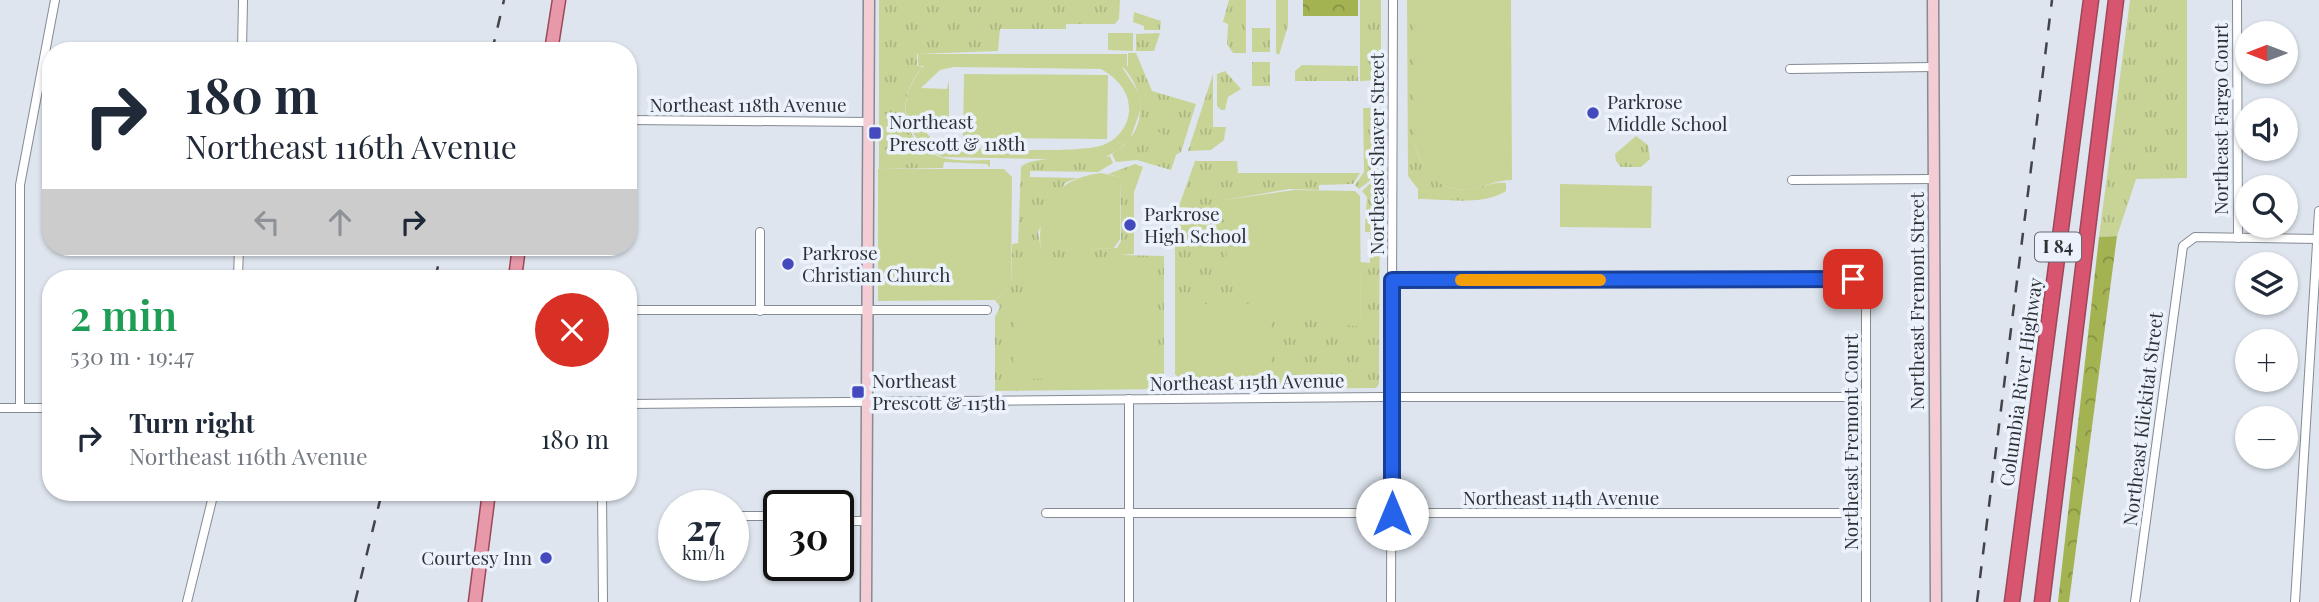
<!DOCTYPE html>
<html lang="en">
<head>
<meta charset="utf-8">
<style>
	body { margin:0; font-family:"Playfair Display",serif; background:#f6f6f7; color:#1f2937; height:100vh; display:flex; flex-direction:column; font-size:26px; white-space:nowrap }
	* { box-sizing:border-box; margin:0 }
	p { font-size:23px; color:#747a83 }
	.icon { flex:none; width:38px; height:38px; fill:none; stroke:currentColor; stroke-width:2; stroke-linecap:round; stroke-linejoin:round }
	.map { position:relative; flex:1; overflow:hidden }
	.sheet { position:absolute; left:42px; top:270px; width:595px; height:231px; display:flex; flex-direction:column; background:#fff; border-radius:28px; box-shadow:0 2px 5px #0004 }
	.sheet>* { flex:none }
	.guide { position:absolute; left:42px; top:42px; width:595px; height:214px; border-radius:28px; box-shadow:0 2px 5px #0004; background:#fff; color:#1f2937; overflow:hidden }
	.needle { width:46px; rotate:270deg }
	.fabs { position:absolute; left:2235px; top:21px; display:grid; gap:14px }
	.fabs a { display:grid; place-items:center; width:63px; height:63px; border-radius:50%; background:#fff; box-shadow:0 2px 5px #0004; font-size:35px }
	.speed { position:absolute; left:658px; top:490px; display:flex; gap:14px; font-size:35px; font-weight:700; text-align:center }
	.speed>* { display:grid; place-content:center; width:91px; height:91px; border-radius:50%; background:#fff; box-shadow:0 2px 5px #0004; line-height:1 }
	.speed small { font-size:18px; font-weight:400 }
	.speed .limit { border:4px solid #111; border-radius:10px; background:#fff; color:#111 }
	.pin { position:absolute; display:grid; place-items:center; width:60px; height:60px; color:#fff; margin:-30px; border-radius:14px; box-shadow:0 4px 10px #0006 }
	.me { position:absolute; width:77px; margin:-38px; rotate:0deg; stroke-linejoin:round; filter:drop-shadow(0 0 5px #0008) }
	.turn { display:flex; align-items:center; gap:24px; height:147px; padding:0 28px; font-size:32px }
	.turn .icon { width:91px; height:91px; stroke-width:2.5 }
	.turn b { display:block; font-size:49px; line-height:60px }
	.lanes { display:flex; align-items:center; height:66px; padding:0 28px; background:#0003; justify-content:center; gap:35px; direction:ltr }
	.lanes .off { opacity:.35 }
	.round { display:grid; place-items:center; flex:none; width:74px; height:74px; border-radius:37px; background:#f6f6f7 }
	.overview { display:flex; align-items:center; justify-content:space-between; height:119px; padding:0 28px }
	h1 { font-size:42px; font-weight:600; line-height:52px; color:#1e9e55 }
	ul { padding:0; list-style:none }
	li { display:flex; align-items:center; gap:21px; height:98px; padding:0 28px }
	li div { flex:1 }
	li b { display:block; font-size:26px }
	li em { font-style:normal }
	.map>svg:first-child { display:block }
	.grass { fill:url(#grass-tufts) }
	.forest { fill:url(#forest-crowns) }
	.park { fill:#c8d496; fill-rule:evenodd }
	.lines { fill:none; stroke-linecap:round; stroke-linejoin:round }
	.street-casing { stroke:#858b94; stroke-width:10 }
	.secondary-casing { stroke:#858b94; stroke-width:13 }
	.primary-casing { stroke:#9c485b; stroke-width:15 }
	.highway-casing { stroke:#9c485b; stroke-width:17 }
	.street { stroke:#fff; stroke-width:8 }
	.secondary { stroke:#f3ccd4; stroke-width:10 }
	.primary { stroke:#e799a9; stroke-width:12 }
	.highway { stroke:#d7556f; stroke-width:14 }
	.rail { stroke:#424449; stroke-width:2.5; stroke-dasharray:12 12; stroke-linecap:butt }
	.route-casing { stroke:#184099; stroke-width:18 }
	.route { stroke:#2563eb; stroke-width:12 }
	.slow { stroke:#f59e0b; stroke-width:12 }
	.poi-dot { fill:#4449be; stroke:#ebf2fc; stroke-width:2.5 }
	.labels { text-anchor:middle; stroke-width:7; stroke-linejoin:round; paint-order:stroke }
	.shield { fill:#ebf2fc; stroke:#676b71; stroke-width:2 }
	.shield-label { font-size:18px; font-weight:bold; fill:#2f3135 }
	.poi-label { font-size:19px; fill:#2f3135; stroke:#ebf2fc; text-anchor:start }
	.street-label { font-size:19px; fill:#2f3135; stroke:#ebf2fc }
</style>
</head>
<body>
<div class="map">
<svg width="2319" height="602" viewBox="0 0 2319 602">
	<defs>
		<pattern id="grass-tufts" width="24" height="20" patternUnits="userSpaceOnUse" patternTransform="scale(1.75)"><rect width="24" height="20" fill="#c8d496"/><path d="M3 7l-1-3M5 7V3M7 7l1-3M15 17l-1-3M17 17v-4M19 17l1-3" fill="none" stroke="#acb682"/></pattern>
		<pattern id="forest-crowns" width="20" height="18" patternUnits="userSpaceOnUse" patternTransform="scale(1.75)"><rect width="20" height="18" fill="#a4b351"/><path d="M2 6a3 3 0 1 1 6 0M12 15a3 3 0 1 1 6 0" fill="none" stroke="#869244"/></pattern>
	</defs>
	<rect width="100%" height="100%" fill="#dee5ee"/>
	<g class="grass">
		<path d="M879 0H1120L1119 19 1115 24H1066V29H1000L998 51 917 54V66L923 67C896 95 899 142 940 157 956 162 974 160 990 160V168L987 164 944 162 943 168 879 169Z"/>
		<polygon points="1229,0 1246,0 1246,53 1233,53 1227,44 1228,24 1223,22"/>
		<polygon points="1276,0 1288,0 1288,26 1279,55 1276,53"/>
		<polygon points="1360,0 1381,0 1381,80 1360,81"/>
		<path d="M1407 0H1415V144C1420 169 1440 193 1468 189 1480 188 1494 181 1506 183V191C1483 206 1444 199 1418 199V189L1408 176Z"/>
		<polygon points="2130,0 2187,0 2187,178 2136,179 2117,236 2099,237"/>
		<polygon points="1134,12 1161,21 1160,30 1144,30 1144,26 1133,22"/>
		<rect x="1252" y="28" width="18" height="24"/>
		<polygon points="1108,33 1133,33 1133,51 1108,50"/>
		<polygon points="1160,33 1154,51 1136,51 1136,34"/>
		<path d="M1128 53H1136L1152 91 1196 104 1181 152 1176 155 1171 170 1137 160 1116 162 1112 154C1147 133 1149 95 1122 66H1128Z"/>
		<rect x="1252" y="62" width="18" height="24"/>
		<polygon points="1302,65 1358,66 1358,81 1295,81 1295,71"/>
		<polygon points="1225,71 1241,89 1228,97 1225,110 1221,110 1217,106 1217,74"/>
		<polygon points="1213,74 1213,127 1226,127 1224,140 1211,150 1188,151"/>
		<polygon points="1363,108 1381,108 1381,172 1359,189 1355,185 1364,172"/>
		<polygon points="1636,136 1648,145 1650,159 1641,167 1621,167 1616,161 1615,154"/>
		<path d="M1110 156 1113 163 1098 172 1030 171V177L1077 178 1065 183 1038 232 1041 250 1117 248 1121 241 1120 177 1108 174 1135 164 1143 167 1134 192V254L1121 255 1164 256V389L995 391V317L1000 307 995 300 1011 287 1012 244 1018 243 1021 167C1036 153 1087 163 1110 156Z"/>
		<polygon points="1195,161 1237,161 1238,173 1360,173 1353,184 1319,185 1319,190 1289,189 1225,200 1361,326 1360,262 1370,263 1370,232 1365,232 1365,228 1367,197 1362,191 1380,174 1379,384 1376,388 1173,389 1173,378 1186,388 1175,374 1175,217"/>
	</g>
	<g class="forest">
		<rect x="1303" y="0" width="55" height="16"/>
		<polygon points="2117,236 2069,602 2058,602 2099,237"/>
	</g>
	<g class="park">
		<polygon points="911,0 1037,0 1037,8 911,4"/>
		<path d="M1415 0H1511L1512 180C1495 180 1485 187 1469 189 1439 193 1421 170 1415 144Z"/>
		<path d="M918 54H1127V66L1122 67 1139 93 1141 109 1130 139 1118 150 1104 158 1088 160 942 157C902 138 894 99 924 66H918ZM954 67 1101 69C1117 78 1130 92 1129 111 1128 128 1115 142 1100 146 1074 153 972 150 944 145L932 139 922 128 949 127V80L947 89 921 88 940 70Z"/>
		<polygon points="964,74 1108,75 1107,139 963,138"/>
		<polygon points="1158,131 1169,141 1173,155 1146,158 1145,154"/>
		<polygon points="878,169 1004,169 1012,177 1011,287 995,300 878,301"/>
		<path d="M1101 173 1120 177V239L1114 248 1041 251C1035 207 1057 178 1101 173Z"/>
		<polygon points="1560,184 1652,186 1651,228 1560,227"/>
		<polygon points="1294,190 1355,191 1360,196 1361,327 1297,318 1227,277 1225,200"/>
		<polygon points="1145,263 1154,269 1154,383 1013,378 1014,304 1035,304 1030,264"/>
		<rect x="1179" y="304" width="91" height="76"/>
	</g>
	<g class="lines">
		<g class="street-casing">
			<g id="street">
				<polyline points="2237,0 2238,238"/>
				<polyline points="242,51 243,0"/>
				<polyline points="1790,69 1933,67"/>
				<polyline points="628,120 867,122"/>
				<polyline points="1792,180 1934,179"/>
				<polyline points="238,278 239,247"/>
				<polyline points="1393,280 1853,279 1862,282 1866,291 1866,602"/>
				<polyline points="628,310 987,310"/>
				<polyline points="760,311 760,232"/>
				<polyline points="628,404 1383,397 1866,397"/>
				<polyline points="0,408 51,408"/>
				<polyline points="20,408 20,185 55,0"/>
				<polyline points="602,492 603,602"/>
				<polyline points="1046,513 1866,513"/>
				<polyline points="838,521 866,521"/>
				<polyline points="739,548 739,516 779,516"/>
				<polyline points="187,602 214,492"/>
				<polyline points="1129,602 1129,399"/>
				<polyline points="1391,602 1393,0"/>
				<polyline points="2135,602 2183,246 2195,237 2319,239"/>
				<polyline points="2295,602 2319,211"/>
			</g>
		</g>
		<g class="secondary-casing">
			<g id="secondary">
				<polyline points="1933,0 1936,602"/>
				<polyline points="866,602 869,0"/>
			</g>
		</g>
		<g class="primary-casing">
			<g id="primary">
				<polyline points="551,51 559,0"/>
				<polyline points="515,278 519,247"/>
				<polyline points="475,602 489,492"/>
			</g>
		</g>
		<g class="highway-casing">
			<g id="highway">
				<polyline points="2012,602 2091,0"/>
				<polyline points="2042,602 2116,0"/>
			</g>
		</g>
		<use href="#street" class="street"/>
		<use href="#secondary" class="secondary"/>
		<use href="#primary" class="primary"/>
		<use href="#highway" class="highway"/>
		<g class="rail">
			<polyline points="492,51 504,0"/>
			<polyline points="435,278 443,247"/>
			<polyline points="355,602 382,492"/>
			<polyline points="1977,602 2052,0"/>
		</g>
	</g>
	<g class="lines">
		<g class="route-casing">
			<polyline id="route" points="1392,514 1392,280 1853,279"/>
		</g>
		<use href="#route" class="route"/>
		<polyline class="slow" points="1461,280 1600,280"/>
	</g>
	<g class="poi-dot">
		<circle cx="1593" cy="113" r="7"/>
		<rect x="868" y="126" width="14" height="14" rx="3.5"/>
		<circle cx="1130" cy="225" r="7"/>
		<circle cx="788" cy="264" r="7"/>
		<rect x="851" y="385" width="14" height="14" rx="3.5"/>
		<circle cx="546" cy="558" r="7"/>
	</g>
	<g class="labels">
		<rect class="shield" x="2035" y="232.5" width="46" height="29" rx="5"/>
		<g class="shield-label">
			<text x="2058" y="253">I 84</text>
		</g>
		<g class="poi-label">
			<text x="1607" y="109">Parkrose<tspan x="1607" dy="22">Middle School</tspan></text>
			<text x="889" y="129">Northeast<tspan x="889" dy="22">Prescott &amp; 118th</tspan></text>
			<text x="1144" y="221">Parkrose<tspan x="1144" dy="22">High School</tspan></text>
			<text x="802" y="260">Parkrose<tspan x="802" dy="22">Christian Church</tspan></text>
			<text x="872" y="388">Northeast<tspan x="872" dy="22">Prescott &amp; 115th</tspan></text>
			<text x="532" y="565" text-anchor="end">Courtesy Inn</text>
		</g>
		<g class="street-label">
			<text x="748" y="112">Northeast 118th Avenue</text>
			<text transform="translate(2221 119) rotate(-90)" y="7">Northeast Fargo Court</text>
			<text transform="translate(1377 154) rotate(-90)" y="7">Northeast Shaver Street</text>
			<text transform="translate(1917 301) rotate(-90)" y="7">Northeast Fremont Street</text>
			<text transform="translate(1247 382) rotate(-1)" y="7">Northeast 115th Avenue</text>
			<text transform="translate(2021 382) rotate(-82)" y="7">Columbia River Highway</text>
			<text transform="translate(2143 419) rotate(-83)" y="7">Northeast Klickitat Street</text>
			<text transform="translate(1851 442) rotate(-90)" y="7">Northeast Fremont Court</text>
			<text x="1561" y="505">Northeast 114th Avenue</text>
		</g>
	</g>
</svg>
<div class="fabs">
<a><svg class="needle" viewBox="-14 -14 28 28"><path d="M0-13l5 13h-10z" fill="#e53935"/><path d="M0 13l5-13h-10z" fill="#747a83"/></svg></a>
<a><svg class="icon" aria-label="sound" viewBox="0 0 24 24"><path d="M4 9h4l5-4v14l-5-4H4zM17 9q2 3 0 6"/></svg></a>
<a><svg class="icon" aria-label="search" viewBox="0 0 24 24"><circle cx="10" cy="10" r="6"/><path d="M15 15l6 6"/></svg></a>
<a><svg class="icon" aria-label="layers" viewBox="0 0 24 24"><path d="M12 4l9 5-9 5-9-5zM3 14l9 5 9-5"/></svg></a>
<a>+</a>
<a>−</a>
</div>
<div class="speed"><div>27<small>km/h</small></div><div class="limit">30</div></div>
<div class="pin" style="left:1853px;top:279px;background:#d93025"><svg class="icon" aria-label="arrive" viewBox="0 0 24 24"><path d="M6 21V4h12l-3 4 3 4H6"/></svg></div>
<svg class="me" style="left:1392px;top:514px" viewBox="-20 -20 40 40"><circle r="19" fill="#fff"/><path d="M0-13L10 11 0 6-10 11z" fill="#2563eb"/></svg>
<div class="guide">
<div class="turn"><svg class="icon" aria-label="right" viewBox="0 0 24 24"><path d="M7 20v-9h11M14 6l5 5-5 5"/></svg><div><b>180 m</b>Northeast 116th Avenue</div></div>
<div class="lanes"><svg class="icon off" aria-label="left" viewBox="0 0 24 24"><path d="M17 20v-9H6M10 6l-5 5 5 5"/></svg><svg class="icon off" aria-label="ahead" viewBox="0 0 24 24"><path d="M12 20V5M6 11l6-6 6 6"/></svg><svg class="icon" aria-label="right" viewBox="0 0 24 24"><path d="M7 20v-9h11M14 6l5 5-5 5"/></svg></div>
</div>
<section class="sheet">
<div class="overview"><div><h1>2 min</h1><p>530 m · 19:47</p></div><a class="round" style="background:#d93025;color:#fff"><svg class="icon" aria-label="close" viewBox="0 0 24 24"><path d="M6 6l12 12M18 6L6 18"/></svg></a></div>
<ul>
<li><svg class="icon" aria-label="right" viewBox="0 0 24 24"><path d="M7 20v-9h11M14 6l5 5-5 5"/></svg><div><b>Turn right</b><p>Northeast 116th Avenue</p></div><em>180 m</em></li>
</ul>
</section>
</div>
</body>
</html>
